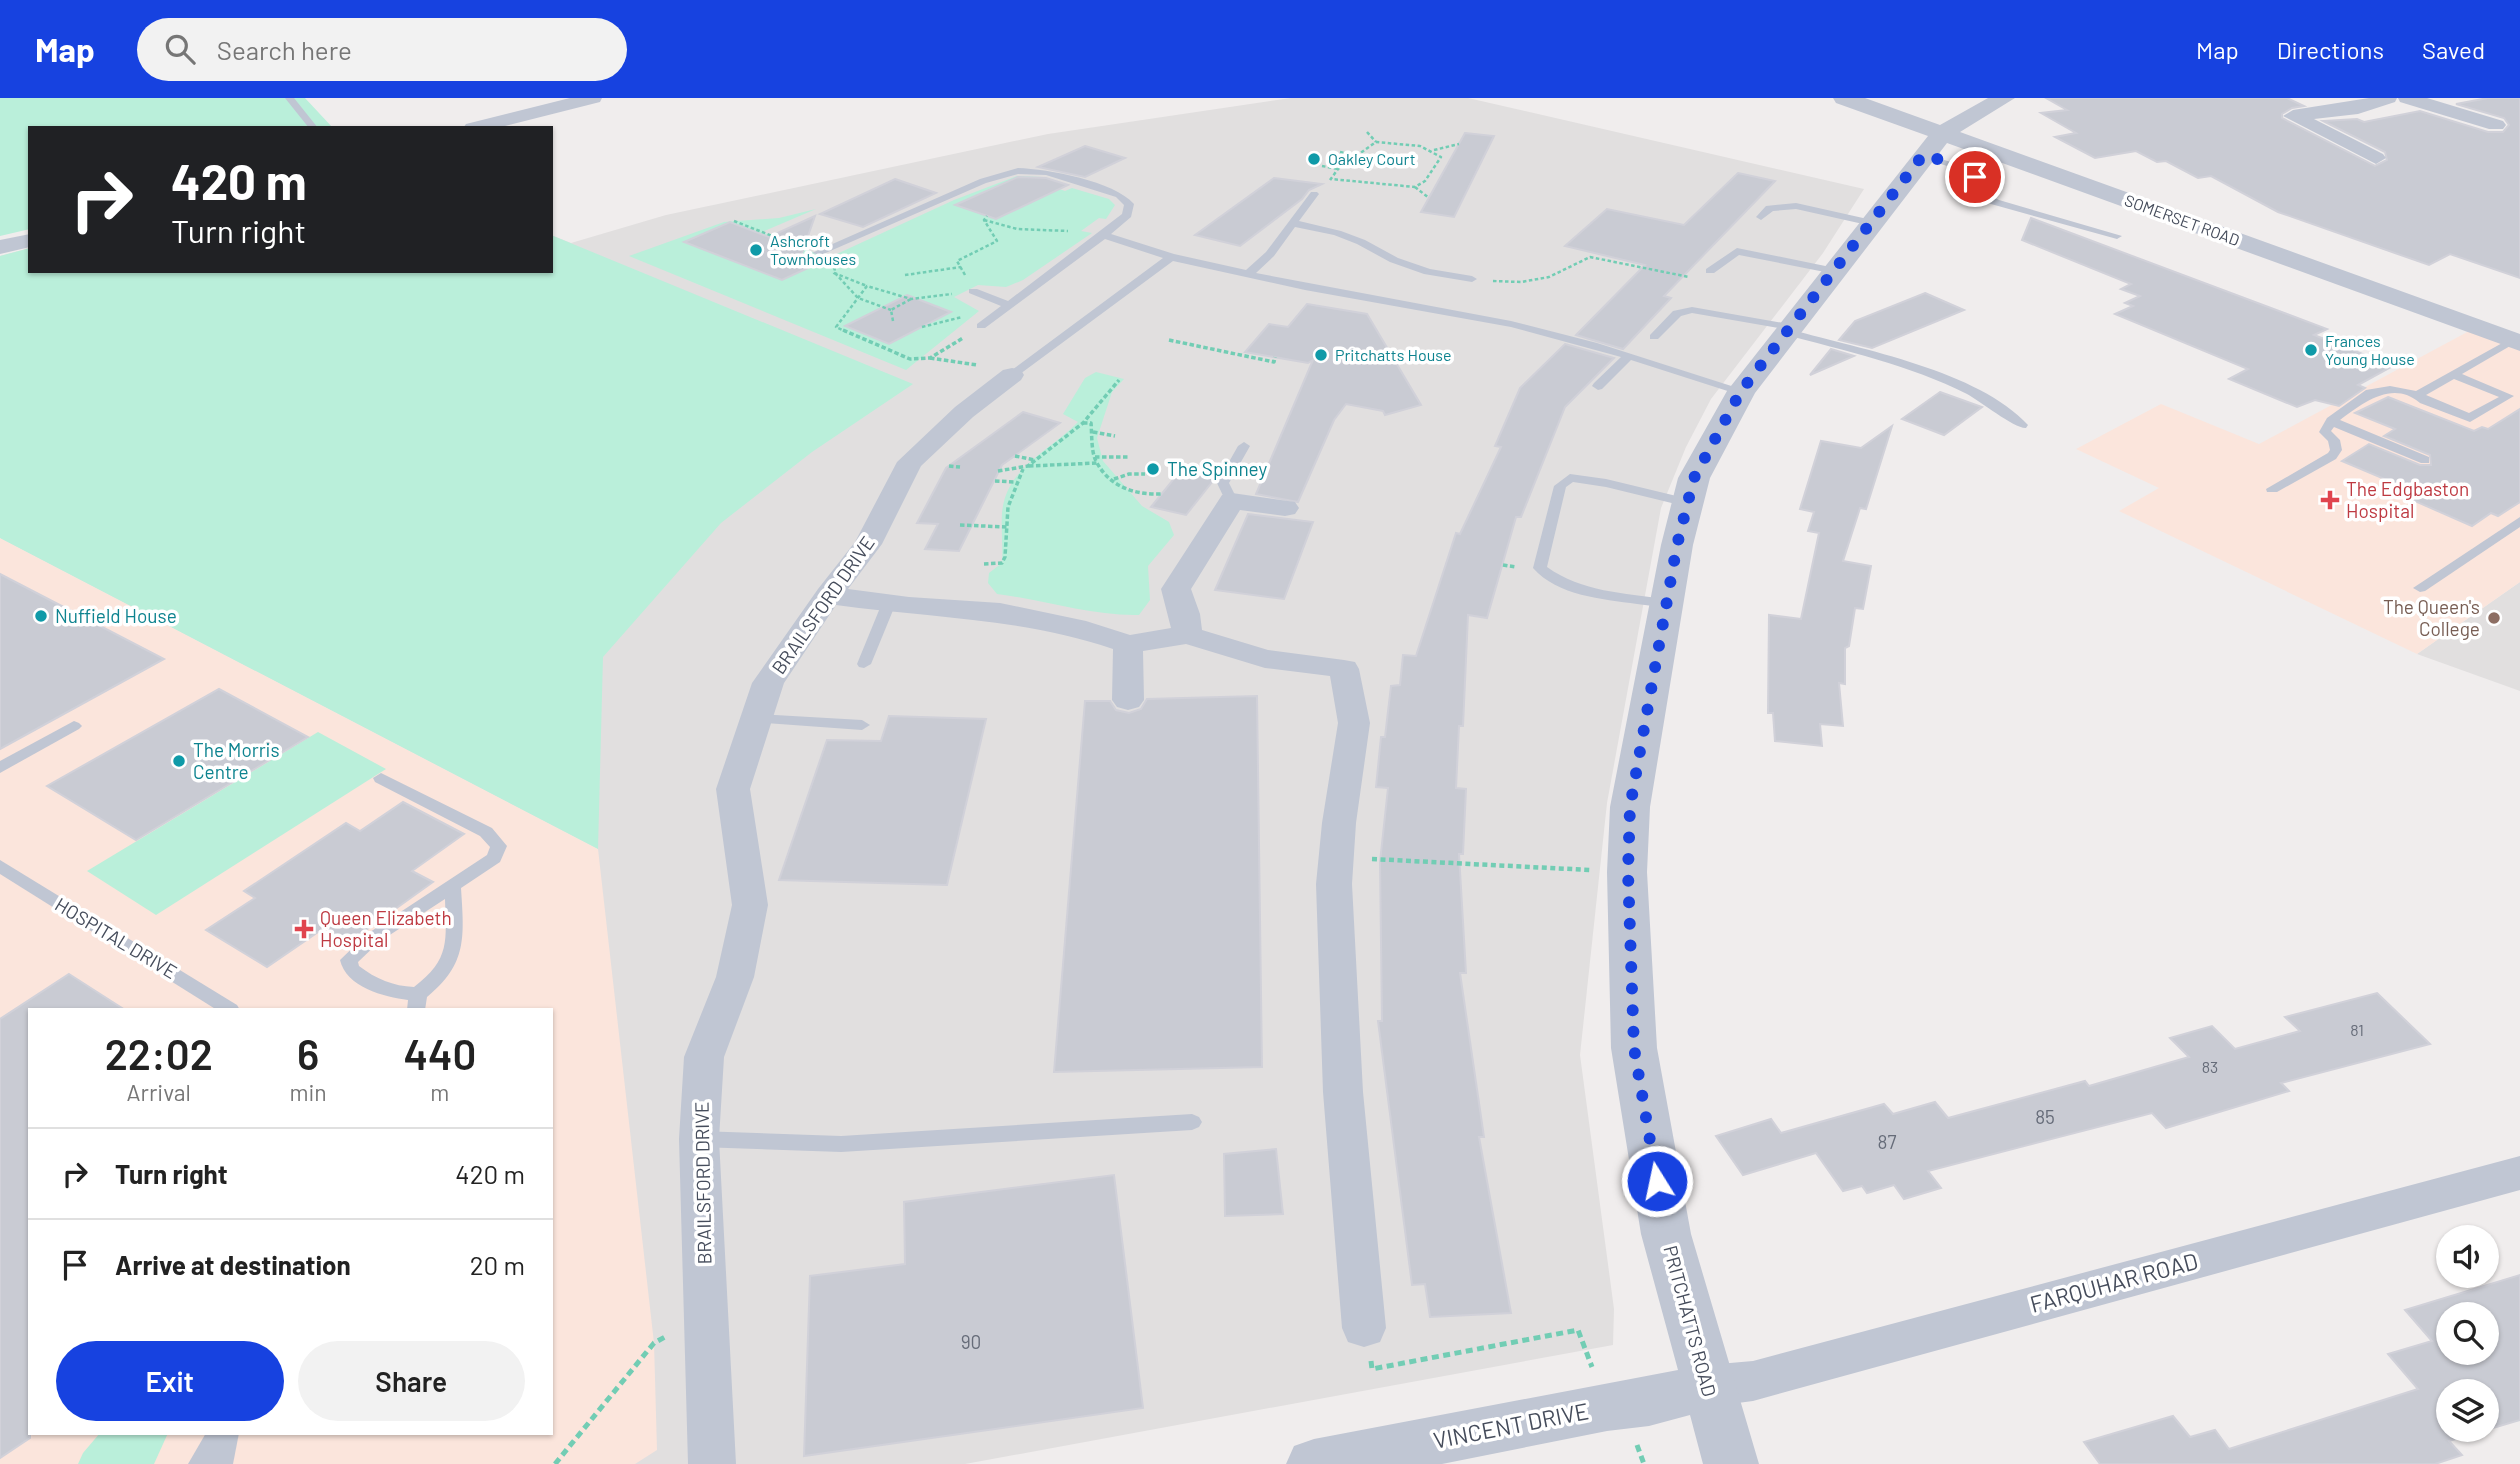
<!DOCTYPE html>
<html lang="en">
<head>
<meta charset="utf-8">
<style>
	body { margin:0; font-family:Barlow,sans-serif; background:#f2f2f2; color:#222; height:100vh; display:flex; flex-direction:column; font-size:26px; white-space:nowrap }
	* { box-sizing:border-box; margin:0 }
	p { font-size:23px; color:#767676 }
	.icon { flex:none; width:38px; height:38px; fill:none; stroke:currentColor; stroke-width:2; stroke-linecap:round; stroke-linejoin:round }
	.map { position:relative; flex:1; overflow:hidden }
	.drawer { position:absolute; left:28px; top:910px; width:525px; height:427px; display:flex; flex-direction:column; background:#fff; border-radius:0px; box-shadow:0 2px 5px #0004 }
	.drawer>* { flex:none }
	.guide { position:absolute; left:28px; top:28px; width:525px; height:147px; border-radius:0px; box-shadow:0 2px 5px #0004; background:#202124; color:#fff; overflow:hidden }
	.controls { position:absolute; left:2436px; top:1127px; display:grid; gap:14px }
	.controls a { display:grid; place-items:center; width:63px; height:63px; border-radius:50%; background:#fff; box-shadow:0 2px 5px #0004; font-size:35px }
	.pin { position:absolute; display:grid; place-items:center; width:60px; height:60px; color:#fff; margin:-30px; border:4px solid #fff; border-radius:50%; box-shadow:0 2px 7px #0007 }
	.me { position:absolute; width:77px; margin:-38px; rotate:350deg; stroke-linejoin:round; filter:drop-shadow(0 0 5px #0008) }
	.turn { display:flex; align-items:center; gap:24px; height:147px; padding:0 28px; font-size:32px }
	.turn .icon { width:91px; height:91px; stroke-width:2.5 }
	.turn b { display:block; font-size:49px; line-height:60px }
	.eta { display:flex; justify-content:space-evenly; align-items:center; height:119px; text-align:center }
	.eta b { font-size:42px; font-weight:600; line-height:49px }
	.cta { display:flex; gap:14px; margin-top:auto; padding:14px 28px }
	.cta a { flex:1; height:80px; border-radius:42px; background:#1742e0; color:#fff; font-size:28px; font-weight:600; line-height:80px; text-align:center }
	.cta a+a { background:#f2f2f2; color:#222 }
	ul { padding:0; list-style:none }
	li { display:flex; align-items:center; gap:21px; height:91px; padding:0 28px; border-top:2px solid #e0e0e0 }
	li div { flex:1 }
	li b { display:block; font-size:26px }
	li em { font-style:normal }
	header { display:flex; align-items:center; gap:42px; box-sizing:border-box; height:98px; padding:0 35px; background:#1742e0; color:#fff }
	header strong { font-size:33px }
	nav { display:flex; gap:38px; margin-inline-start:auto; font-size:24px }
	.search { width:490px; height:63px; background:#f2f2f2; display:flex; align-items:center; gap:18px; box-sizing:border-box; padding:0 24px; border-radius:38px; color:#767676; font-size:26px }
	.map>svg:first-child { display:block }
	.education { fill:#e1dfdf }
	.medical { fill:#fbe5dc; fill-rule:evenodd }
	.green { fill:#baefda }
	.building { fill:#c9cbd3; stroke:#d1d1d9; stroke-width:2; fill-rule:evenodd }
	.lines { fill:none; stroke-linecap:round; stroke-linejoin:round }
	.path-far3 { stroke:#72cdb4; stroke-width:2.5; stroke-dasharray:3.5 2.5; stroke-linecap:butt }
	.path-far2 { stroke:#72cdb4; stroke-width:3.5; stroke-dasharray:4.5 2.5; stroke-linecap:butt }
	.path-far1 { stroke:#72cdb4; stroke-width:4.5; stroke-dasharray:5 3.5; stroke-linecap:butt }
	.path { stroke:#72cdb4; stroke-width:5; stroke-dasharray:7 4.5; stroke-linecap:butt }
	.service { fill:#c0c6d3; fill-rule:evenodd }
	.minor { fill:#c0c6d3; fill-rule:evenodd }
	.tertiary { fill:#c0c6d3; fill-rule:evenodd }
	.route { stroke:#1742e0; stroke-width:12; stroke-dasharray:0 21.6 }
	.culture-dot { fill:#0f9aa8; stroke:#fff; stroke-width:2.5 }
	.health-dot { fill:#e0444e; stroke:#fff; stroke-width:2.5 }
	.education-dot { fill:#8d6e63; stroke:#fff; stroke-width:2.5 }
	.labels { text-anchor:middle; stroke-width:7; stroke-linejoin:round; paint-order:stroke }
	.far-culture-label { font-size:16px; fill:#0d838f; stroke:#fff; text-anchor:start }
	.far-street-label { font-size:16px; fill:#454c5b; stroke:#fff }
	.number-label { font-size:16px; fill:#666c79 }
	.culture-label { font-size:19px; fill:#0d838f; stroke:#fff; text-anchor:start }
	.health-label { font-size:19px; fill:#be3a42; stroke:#fff; text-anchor:start }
	.street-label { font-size:19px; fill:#454c5b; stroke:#fff }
	.education-label { font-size:19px; fill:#785e54; stroke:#fff; text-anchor:end }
	.near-number-label { font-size:19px; fill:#666c79 }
	.near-street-label { font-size:23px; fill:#454c5b; stroke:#fff }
</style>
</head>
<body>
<header>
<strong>Map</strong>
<div class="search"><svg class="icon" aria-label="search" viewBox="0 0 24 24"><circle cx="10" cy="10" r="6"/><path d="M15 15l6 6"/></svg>Search here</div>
<nav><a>Map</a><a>Directions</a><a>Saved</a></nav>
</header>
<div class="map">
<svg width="2520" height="1366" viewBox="0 0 2520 1366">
	<rect width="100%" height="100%" fill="#f0eded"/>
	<g class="education">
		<polygon points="1291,0 1468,0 1864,91 1823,155 1711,301 1686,349 1661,410 1607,705 1580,957 1614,1211 1613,1247 965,1366 0,1366 0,770 30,912 30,1335 551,1335 598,751 0,440 0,158 30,150 30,173 551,173 551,137 571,145 666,117 1048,36"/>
		<polygon points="2520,484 2520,593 2417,556"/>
	</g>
	<g class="medical">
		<polygon points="2471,232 2520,250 2520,484 2417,556 2119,413 2159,390 2076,351 2161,306 2259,346"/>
		<path d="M0 440 598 751 654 1245 657 1352 635 1366H0ZM30 912H551V1335H30Z"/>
	</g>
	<g class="green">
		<polygon points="0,0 305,0 333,30 30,30 30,131 0,138"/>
		<polygon points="1017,78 1042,79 1037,83 1065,93 1072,90 1109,101 1115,107 1106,121 1099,120 1081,133 1092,135 1023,182 1006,189 978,187 954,199 979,213 906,272 629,158 724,124 779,120 816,111 762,134 828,160 954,102"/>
		<polygon points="551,137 913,286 812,354 721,425 603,559 598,751 0,440 0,158 30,150 30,173 551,173"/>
		<path d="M1096 274 1124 281 1112 294 1097 340 1103 363 1142 408 1169 424 1174 437 1148 468 1150 502 1139 517C1091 518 1045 502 997 496L988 485 989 475 1002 465C1003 448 1001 431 1002 415 1006 369 1050 353 1078 324L1063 316 1085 280Z"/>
		<polygon points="318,634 386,671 156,817 87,773"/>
		<polygon points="100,1335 168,1335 154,1366 78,1366 83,1355"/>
	</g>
	<g class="building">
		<polygon points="2046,0 2287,0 2304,8 2292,10 2282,16 2282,20 2375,68 2387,62 2385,54 2323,23 2357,21 2364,24 2420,13 2488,34 2503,34 2509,27 2504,20 2456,6 2488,0 2520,0 2520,180 2450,156 2429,167 2278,114 2211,78 2198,80 2166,63 2157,64 2136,53 2095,60 2055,39 2076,35 2041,15 2067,12"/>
		<polygon points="1465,35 1494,38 1454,119 1421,114"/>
		<polygon points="1085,48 1125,60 1085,79 1038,69"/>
		<polygon points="1738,75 1775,83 1664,198 1671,200 1623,251 1576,237 1645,167 1565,148 1607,111 1684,127"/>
		<polygon points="1018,79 1046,80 1068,87 996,121 955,107"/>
		<polygon points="1274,80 1322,86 1309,92 1302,101 1240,148 1195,137"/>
		<polygon points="895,81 936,95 863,129 820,116"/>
		<polygon points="815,118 801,158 819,165 782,182 684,144 730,124 769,139"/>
		<polygon points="2031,120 2327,231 2314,237 2393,268 2358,287 2365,290 2339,308 2315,302 2297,309 2229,281 2248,271 2115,216 2133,208 2125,205 2140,198 2121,191 2131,186 2022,142"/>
		<polygon points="1925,195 1964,212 1872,250 1839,242 1855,223"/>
		<polygon points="907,197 951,214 889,246 845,228"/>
		<polygon points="1307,206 1367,216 1421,307 1385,317 1383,313 1346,306 1334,322 1298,404 1256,396 1313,262 1308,265 1245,254 1269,226 1288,229"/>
		<polygon points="1565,246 1614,260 1565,309 1521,419 1516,419 1487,520 1468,517 1463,628 1459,628 1456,690 1466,691 1463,756 1459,756 1466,875 1460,875 1484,1039 1479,1039 1511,1215 1430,1219 1425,1186 1412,1187 1378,923 1382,923 1380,764 1388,690 1376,689 1381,639 1385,639 1391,588 1400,587 1403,557 1416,558 1456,435 1460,436 1501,349 1495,348 1520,290"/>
		<polygon points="1831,251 1854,258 1810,277"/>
		<polygon points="1940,294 1982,309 1944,337 1902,321"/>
		<polygon points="2388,299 2474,333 2482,329 2488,331 2520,311 2520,404 2498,418 2491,415 2472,428 2385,390 2394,385 2342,363 2369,346 2420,367 2431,367 2430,357 2384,338 2395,331 2355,315"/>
		<polygon points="1023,314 1060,325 1002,367 959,453 925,451 938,426 917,425 946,370"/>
		<polygon points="1892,328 1866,411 1860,410 1843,463 1871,468 1863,511 1855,510 1849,548 1845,550 1845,586 1839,585 1843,628 1820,626 1822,648 1775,643 1773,615 1768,615 1769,517 1801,521 1819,435 1808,433 1814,414 1800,411 1821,343 1861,350"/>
		<polygon points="1181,372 1216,379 1186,417 1151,409"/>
		<polygon points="1248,416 1313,424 1284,501 1215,492"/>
		<polygon points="0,476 164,561 0,651"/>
		<polygon points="219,591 308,639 136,742 47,688"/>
		<polygon points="1257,598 1262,969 1054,974 1085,603 1110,603 1116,612 1129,615 1141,611 1147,601"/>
		<polygon points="889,618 986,621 947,787 779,782 827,642 881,643"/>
		<polygon points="403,704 464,736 412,773 433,784 349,844 324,830 267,869 206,832 255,800 244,793 346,725 360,733"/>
		<polygon points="69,876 125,912 30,912 30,1340 0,1360 0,921"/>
		<polygon points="2377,895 2430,946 2281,985 2289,993 2166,1030 2152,1015 1928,1073 1941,1090 1904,1101 1894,1087 1867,1095 1862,1088 1843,1093 1816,1055 1743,1077 1716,1038 1771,1021 1781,1035 1884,1006 1893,1016 1935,1004 1948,1020 2085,983 2089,988 2189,959 2170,940 2212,928 2235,951 2300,933 2285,919"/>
		<polygon points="1276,1051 1283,1116 1225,1118 1224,1056"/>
		<polygon points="1114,1077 1143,1310 804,1358 810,1178 905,1166 904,1104"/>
		<path d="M2520 1177V1322L2449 1343 2462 1357 2435 1366H2100L2084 1344 2173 1318 2190 1339 2215 1332 2229 1351 2418 1291 2388 1256 2432 1243 2405 1212ZM2448 1216H2487V1255H2448ZM2448 1293H2487V1332H2448Z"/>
	</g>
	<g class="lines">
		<g class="path-far3">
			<polyline points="1367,34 1376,44"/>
			<polyline points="1434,52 1459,46"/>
			<polyline points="1340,54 1354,57"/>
			<polyline points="1322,68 1338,71"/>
			<polyline points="1330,82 1338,71 1376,44 1420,48 1441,59 1425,83 1415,89 1331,81"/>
			<polyline points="1415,89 1429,100"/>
			<polyline points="984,122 1017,131 1068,133"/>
			<polyline points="734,123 798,148"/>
			<polyline points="835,169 834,175 867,188"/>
			<polyline points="835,175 858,200 891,212"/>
			<polyline points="905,177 961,169"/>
			<polyline points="965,177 957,163 997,143 984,122 987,118"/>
			<polyline points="1493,183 1521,184 1549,179 1590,159 1689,179"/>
			<polyline points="893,223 891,212 911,201"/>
			<polyline points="922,229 962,219"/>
			<polyline points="847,234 836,229 867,188 911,201 952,196"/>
		</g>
		<g class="path-far2">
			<polyline points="843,232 910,261 930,260 963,240"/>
			<polyline points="1169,242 1274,264 1275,259"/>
			<polyline points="930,260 977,267"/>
			<path d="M1083 325H1091C1092 336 1091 354 1096 363 1109 389 1135 397 1161 396"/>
			<polyline points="1093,334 1115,338"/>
			<polyline points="1015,358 1035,362"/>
			<polyline points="1095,359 1128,359"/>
			<polyline points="949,368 960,369"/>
			<polyline points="1029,368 1097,365"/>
			<polyline points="998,373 1028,368 1083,325 1119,282"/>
			<polyline points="1114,381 1129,376 1145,376"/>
			<polyline points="995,383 1016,384"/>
			<polyline points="960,427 1007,429"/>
			<polyline points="984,466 1002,465 1005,459 1008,409 1023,371"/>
			<polyline points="1503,467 1516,469"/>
		</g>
		<polyline class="path-far1" points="1372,761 1590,772"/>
		<g class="path">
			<polyline points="1371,1263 1372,1271 1578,1232 1592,1269"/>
			<polyline points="1637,1347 1644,1366"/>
			<polyline points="555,1366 654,1245 665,1239"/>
		</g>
		<g class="service">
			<polygon points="285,0 294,0 318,30 309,30"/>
			<polygon points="1920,55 1972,70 1986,95 1999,102 2122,138 2117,141 1991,106 1979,99 1965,74 1920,59"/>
			<path d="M1018 70C1048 71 1114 83 1134 106L1131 119 1111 136 1174 156 1246 172 1266 154 1311 94H1317L1319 96 1299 123 1341 133 1365 142 1398 160 1430 171 1472 178 1477 181 1472 184 1424 176 1390 164 1357 146 1334 137 1295 129 1274 158 1256 175 1511 223 1597 245 1747 293 1745 296H1737L1631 262 1602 291 1598 292 1592 288 1594 285 1621 259 1511 229 1305 192 1173 163 1016 279H1008V275L1163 160 1105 141 985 230H977V226L1001 208 969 195V191H977L1008 203 1122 116 1124 107 1116 99 1046 77 1018 76 986 85 821 157 812 155 980 81Z"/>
			<polygon points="1796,105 1872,122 1877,125 1872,128 1796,111 1773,113 1761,122 1756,119 1766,108"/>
			<polygon points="1737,150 1835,170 1840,173 1835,176 1739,157 1714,175 1706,175 1706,171"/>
			<path d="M1692 209 1795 227 1797 229 1792 232C1861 251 1979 273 2028 327L2026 330C2015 331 1980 303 1967 296 1910 267 1845 253 1783 236L1781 234 1785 231 1692 215 1681 218 1658 241H1650V237L1673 213Z"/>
			<path d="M2513 239 2517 240V244L2462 276 2514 298 2470 324 2420 305C2392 281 2362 306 2340 322L2429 359V365H2421L2334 329 2331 333 2340 342 2342 352 2336 361 2277 394H2267L2266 391 2328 355 2330 352 2328 343 2319 334 2327 320 2366 292 2390 288 2416 293ZM2454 281 2499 299 2469 315 2426 297Z"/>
			<polygon points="1244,344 1250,348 1229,385 1238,403 1232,407 1227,406 1217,385 1238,348"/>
			<path d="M1570 376 1606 381 1693 402V408L1688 409 1606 389 1573 384 1566 389 1547 469C1582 494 1624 495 1665 501L1672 505 1670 508C1659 510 1647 507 1637 506 1602 501 1558 498 1533 470L1554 388Z"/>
			<polygon points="2520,419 2520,429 2425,493 2420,494 2413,490"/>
			<polygon points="889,501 896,505 871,566 864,570 859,569 857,566 882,505"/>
			<polygon points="756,616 862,622 870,627 862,632 751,624 748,621 751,618"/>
			<polygon points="74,623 79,625 82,628 79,631 0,675 0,663"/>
			<path d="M381 675 492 730 507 748 500 764 461 790C464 838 468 866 427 899L425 912H407L408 902C384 899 346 889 340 862L367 836 487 757 490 749 480 738 375 684 373 680ZM445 801C446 842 451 861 414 889 393 888 376 881 359 868L358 864 379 844Z"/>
			<polygon points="0,762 237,907 240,912 217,912 0,776"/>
			<polygon points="1192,1016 1199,1019 1202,1024 1199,1029 1192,1032 841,1054 699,1049 692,1046 689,1041 692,1036 699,1033 841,1038"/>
			<polygon points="206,1335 239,1335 233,1366 188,1366"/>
		</g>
		<g class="minor">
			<polygon points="570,0 602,0 600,4 497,30 463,30 466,26"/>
			<polygon points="2369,0 2397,0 2395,4 2358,16 2314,21 2383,56 2386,60 2376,66 2283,18 2293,12"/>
			<polygon points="2398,0 2427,0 2503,23 2506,27 2503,31 2489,31 2400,4"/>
			<polygon points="30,136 30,149 0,156 0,142"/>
			<path d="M1012 270 1021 272 1024 277 1021 282 973 319 921 368 882 446 848 491 909 499 1000 505 1086 523 1130 537 1171 530 1161 491 1222 397 1232 395 1295 404 1299 410 1295 416 1285 418 1240 412 1191 491 1200 516 1202 532 1268 552 1344 562 1355 564 1359 571 1370 625 1356 725 1352 786 1363 994 1386 1230 1380 1244 1364 1249 1348 1244 1342 1230 1323 994 1316 786 1322 725 1338 625 1330 578 1265 570 1186 546 1143 553 1144 602 1139 609 1128 612 1117 609 1112 602 1113 551C1022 520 930 520 836 507L784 585 750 691 768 807 754 879 724 959 719 1041 736 1366H688L679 1041 684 959 716 879 732 807 716 691 752 585 818 491 855 444 897 364 955 309 1003 272Z"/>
			<polygon points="2520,1058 2520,1092 1753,1303 1707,1309 1691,1303 1684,1288 1691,1273 1707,1267 1753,1263"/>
		</g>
		<polygon class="tertiary" points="1833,0 1865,0 1940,27 1988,0 2015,0 1960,34 2520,236 2520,253 1947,45 1755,295 1710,380 1693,447 1650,709 1647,774 1657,950 1691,1136 1759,1366 1703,1366 1690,1317 1649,1328 1607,1333 1442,1366 1286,1366 1294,1348 1314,1341 1678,1272 1641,1136 1611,950 1607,774 1610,709 1661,447 1678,380 1727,293 1928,38 1836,5"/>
	</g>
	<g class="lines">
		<polyline class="route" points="1657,1083 1634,950 1628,774 1630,709 1677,447 1694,380 1741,293 1923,57 1958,67 1975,79"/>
	</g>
	<g class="culture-dot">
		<circle cx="1314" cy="61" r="7"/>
		<circle cx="756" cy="152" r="7"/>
		<circle cx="2311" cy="252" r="7"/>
		<circle cx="1321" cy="257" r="7"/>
		<circle cx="1153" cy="371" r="7"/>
		<circle cx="41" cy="518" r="7"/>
		<circle cx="179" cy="663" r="7"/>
	</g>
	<g class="health-dot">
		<path d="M2326.5 391.5h7v7h7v7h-7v7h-7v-7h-7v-7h7z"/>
		<path d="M300.5 820.5h7v7h7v7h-7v7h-7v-7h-7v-7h7z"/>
	</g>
	<circle class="education-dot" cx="2494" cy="520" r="7"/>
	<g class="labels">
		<g class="far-culture-label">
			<text x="1328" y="67">Oakley Court</text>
			<text x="770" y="149">Ashcroft<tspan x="770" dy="18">Townhouses</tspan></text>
			<text x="2325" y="249">Frances<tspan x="2325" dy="18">Young House</tspan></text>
			<text x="1335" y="263">Pritchatts House</text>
		</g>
		<g class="far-street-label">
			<text transform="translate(2182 122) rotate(20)" y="6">SOMERSET ROAD</text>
		</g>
		<g class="number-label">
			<text x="2357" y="938">81</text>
			<text x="2210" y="975">83</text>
		</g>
		<g class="culture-label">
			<text x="1167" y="378">The Spinney</text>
			<text x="55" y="525">Nuffield House</text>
			<text x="193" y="659">The Morris<tspan x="193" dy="22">Centre</tspan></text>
		</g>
		<g class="health-label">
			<text x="2346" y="398">The Edgbaston<tspan x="2346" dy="22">Hospital</tspan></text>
			<text x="320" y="827">Queen Elizabeth<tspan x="320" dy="22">Hospital</tspan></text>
		</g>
		<g class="street-label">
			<text transform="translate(823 507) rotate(-55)" y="7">BRAILSFORD DRIVE</text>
			<text transform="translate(116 840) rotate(31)" y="7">HOSPITAL DRIVE</text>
			<text transform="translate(703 1085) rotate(-91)" y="7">BRAILSFORD DRIVE</text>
			<text transform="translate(1690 1223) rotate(75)" y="7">PRITCHATTS ROAD</text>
		</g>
		<g class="education-label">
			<text x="2480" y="516">The Queen's<tspan x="2480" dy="22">College</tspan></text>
		</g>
		<g class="near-number-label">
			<text x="2045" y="1026">85</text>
			<text x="1887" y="1051">87</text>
			<text x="971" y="1251">90</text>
		</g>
		<g class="near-street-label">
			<text transform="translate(2114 1185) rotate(-15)" y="8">FARQUHAR ROAD</text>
			<text transform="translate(1511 1328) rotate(-11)" y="8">VINCENT DRIVE</text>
		</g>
	</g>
</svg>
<div class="controls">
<a><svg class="icon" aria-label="sound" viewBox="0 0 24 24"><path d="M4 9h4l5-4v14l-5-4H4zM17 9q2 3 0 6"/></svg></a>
<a><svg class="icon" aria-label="search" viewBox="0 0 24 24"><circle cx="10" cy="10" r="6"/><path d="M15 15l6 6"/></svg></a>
<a><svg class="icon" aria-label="layers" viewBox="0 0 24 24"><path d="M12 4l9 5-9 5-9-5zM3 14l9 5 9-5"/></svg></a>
</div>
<div class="pin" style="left:1975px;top:79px;background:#d93025"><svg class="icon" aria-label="arrive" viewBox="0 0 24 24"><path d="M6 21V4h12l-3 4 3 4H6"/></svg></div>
<svg class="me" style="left:1657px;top:1083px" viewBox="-20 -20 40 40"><circle r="17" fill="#1742e0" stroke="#fff" stroke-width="3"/><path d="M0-11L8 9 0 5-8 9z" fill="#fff"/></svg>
<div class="guide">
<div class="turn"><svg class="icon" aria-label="right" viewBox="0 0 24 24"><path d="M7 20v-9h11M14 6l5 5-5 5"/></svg><div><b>420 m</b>Turn right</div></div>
</div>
<section class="drawer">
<div class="eta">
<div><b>22:02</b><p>Arrival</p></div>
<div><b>6</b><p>min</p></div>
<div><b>440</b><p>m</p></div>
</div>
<ul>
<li><svg class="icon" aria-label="right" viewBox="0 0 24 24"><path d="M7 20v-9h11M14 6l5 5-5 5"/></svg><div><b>Turn right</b></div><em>420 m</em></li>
<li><svg class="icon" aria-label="arrive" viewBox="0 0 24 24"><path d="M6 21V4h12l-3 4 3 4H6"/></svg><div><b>Arrive at destination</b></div><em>20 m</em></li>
</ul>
<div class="cta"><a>Exit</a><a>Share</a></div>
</section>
</div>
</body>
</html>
